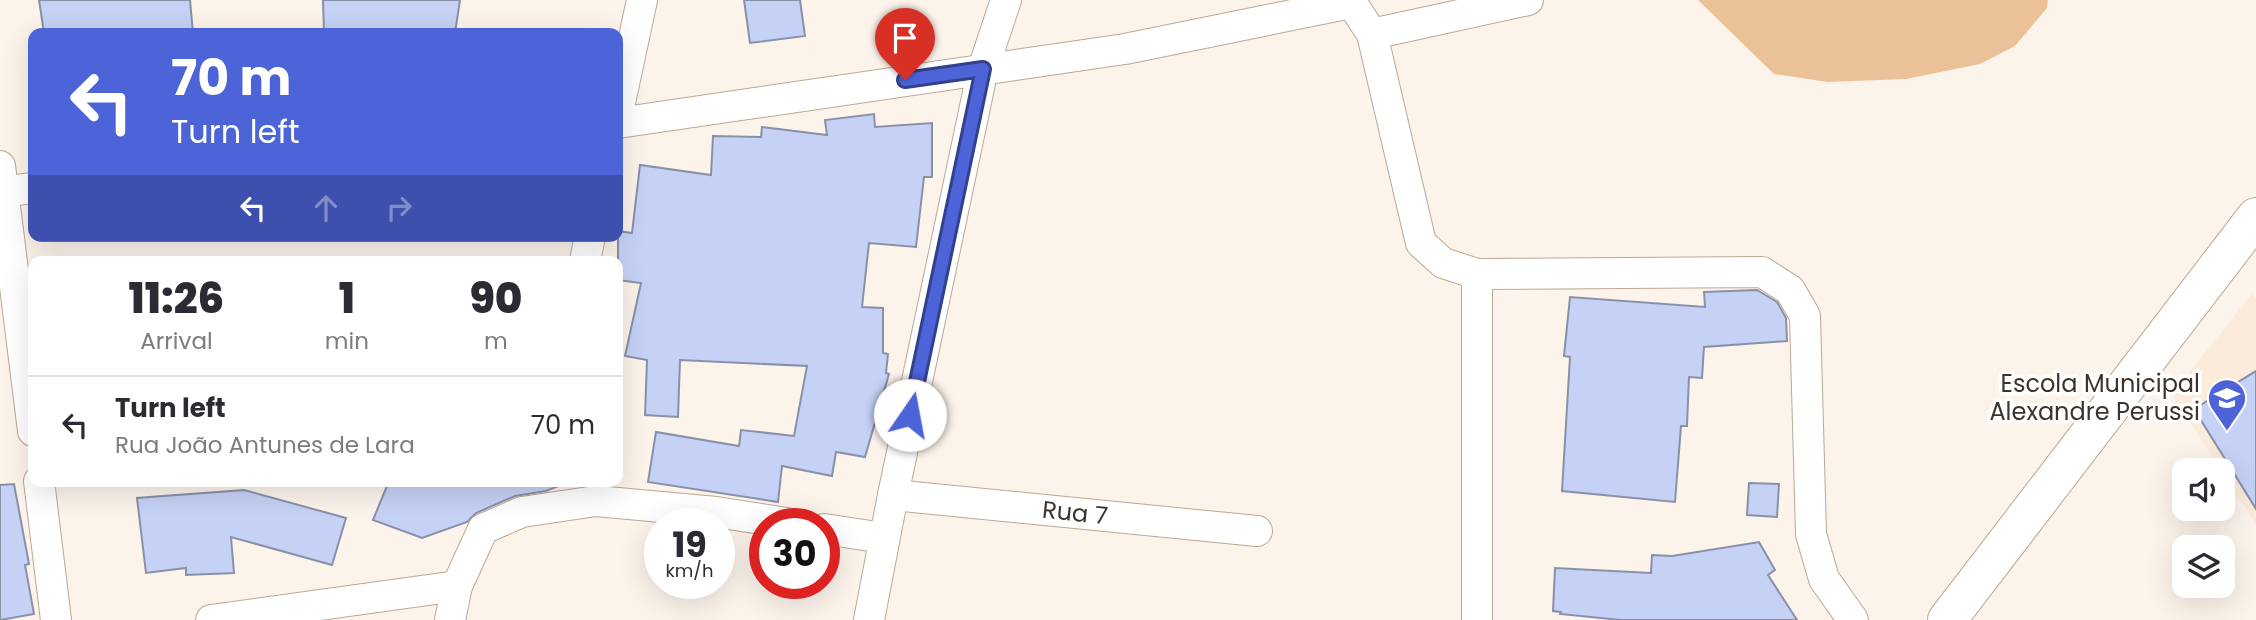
<!DOCTYPE html>
<html lang="en">
<head>
<meta charset="utf-8">
<style>
	body { margin:0; font-family:Poppins,sans-serif; background:#f2f2f3; color:#2b2b33; height:100vh; display:flex; flex-direction:column; font-size:26px; white-space:nowrap }
	* { box-sizing:border-box; margin:0 }
	p { font-size:23px; color:#7c7c81 }
	.icon { flex:none; width:38px; height:38px; fill:none; stroke:currentColor; stroke-width:2; stroke-linecap:round; stroke-linejoin:round }
	.map { position:relative; flex:1; overflow:hidden }
	.details { position:absolute; left:28px; top:256px; width:595px; height:231px; display:flex; flex-direction:column; background:#fff; border-radius:14px; box-shadow:0 7px 28px #0002 }
	.details>* { flex:none }
	.hud { position:absolute; left:28px; top:28px; width:595px; height:214px; border-radius:14px; box-shadow:0 7px 28px #0002; background:#4d64d9; color:#fff; overflow:hidden }
	.fabs { position:absolute; left:2172px; top:458px; display:grid; gap:14px }
	.fabs a { display:grid; place-items:center; width:63px; height:63px; border-radius:14px; background:#fff; box-shadow:0 7px 28px #0002; font-size:35px }
	.speed { position:absolute; left:644px; top:508px; display:flex; gap:14px; font-size:35px; font-weight:700; text-align:center }
	.speed>* { display:grid; place-content:center; width:91px; height:91px; border-radius:50%; background:#fff; box-shadow:0 7px 28px #0002; line-height:1 }
	.speed small { font-size:18px; font-weight:400 }
	.speed .limit { border:10px solid #d22; background:#fff; color:#111 }
	.pin { position:absolute; display:grid; place-items:center; width:60px; height:60px; color:#fff; margin:-72px -30px; border-radius:50% 50% 50% 0; rotate:-45deg; box-shadow:0 0 7px #0007 }
	.pin .icon { rotate:45deg }
	.me { position:absolute; width:77px; margin:-38px; rotate:12deg; stroke-linejoin:round; filter:drop-shadow(0 0 5px #0008) }
	.turn { display:flex; align-items:center; gap:24px; height:147px; padding:0 28px; font-size:32px }
	.turn .icon { width:91px; height:91px; stroke-width:2.5 }
	.turn b { display:block; font-size:49px; line-height:60px }
	.lanes { display:flex; align-items:center; height:66px; padding:0 28px; background:#0003; justify-content:center; gap:35px; direction:ltr }
	.lanes .off { opacity:.35 }
	.eta { display:flex; justify-content:space-evenly; align-items:center; height:119px; text-align:center }
	.eta b { font-size:42px; font-weight:800; line-height:49px }
	ul { padding:0; list-style:none }
	li { display:flex; align-items:center; gap:21px; height:98px; padding:0 28px; border-top:2px solid #e1e1e2 }
	li div { flex:1 }
	li b { display:block; font-size:26px }
	li em { font-style:normal }
	.map>svg:first-child { display:block }
	.built { fill:#fbebda }
	.green { fill:#ebc197 }
	.building { fill:#c5d1f5; stroke:#8991a9; stroke-width:2 }
	.lines { fill:none; stroke-linecap:round; stroke-linejoin:round }
	.minor-casing { stroke:#bca893; stroke-width:32 }
	.secondary-casing { stroke:#bca893; stroke-width:40 }
	.minor { stroke:#fff; stroke-width:30 }
	.secondary { stroke:#fff; stroke-width:38 }
	.route-casing { stroke:#32418d; stroke-width:18 }
	.route { stroke:#4d64d9; stroke-width:12 }
	.labels { text-anchor:middle; stroke-width:7; stroke-linejoin:round; paint-order:stroke }
	.poi-label { font-size:24px; fill:#3c342c; stroke:#fff; text-anchor:end }
	.street-label { font-size:24px; fill:#3c342c; stroke:#fff }
</style>
</head>
<body>
<div class="map">
<svg width="2256" height="620" viewBox="0 0 2256 620">
	<rect width="100%" height="100%" fill="#fcf3eb"/>
	<polygon class="built" points="2252,294 2256,299 2256,524 2172,394"/>
	<polygon class="green" points="1698,0 2048,0 2047,8 2015,46 1980,64 1906,79 1828,82 1774,74"/>
	<g class="building">
		<polygon points="39,0 190,0 193,33 44,33"/>
		<polygon points="323,0 460,0 455,33 324,33"/>
		<polygon points="744,0 800,0 805,36 750,43"/>
		<polygon points="874,114 875,127 932,123 932,177 924,177 916,247 869,243 862,307 883,308 883,353 888,354 886,373 889,374 865,457 836,452 832,476 782,466 778,502 648,482 656,432 739,446 741,430 794,436 807,366 680,360 678,417 645,415 647,360 625,356 641,283 618,280 618,231 632,233 640,165 711,175 713,136 761,137 762,127 827,135 825,120"/>
		<polygon points="1757,290 1777,302 1786,318 1787,341 1704,347 1702,378 1689,377 1687,426 1681,426 1675,502 1562,491 1570,357 1564,356 1570,297 1705,307 1704,292"/>
		<polygon points="2256,371 2256,509 2194,409"/>
		<polygon points="389,481 565,481 566,483 546,491 515,496 476,513 467,522 422,538 373,520"/>
		<polygon points="1749,483 1779,484 1777,517 1747,515"/>
		<polygon points="14,484 29,564 25,565 34,614 0,620 0,485"/>
		<polygon points="244,490 346,518 332,565 231,537 234,573 186,575 186,568 146,573 137,498"/>
		<polygon points="1759,542 1775,570 1768,575 1797,620 1621,620 1560,614 1561,612 1553,611 1555,568 1651,573 1652,555 1672,556"/>
	</g>
	<g class="lines">
		<g class="minor-casing">
			<g id="minor">
				<polyline points="1350,0 1372,34 1421,243 1443,263 1477,274 1762,272 1790,290 1805,316 1811,534 1824,579 1853,620"/>
				<polyline points="1372,34 1528,0"/>
				<polyline points="618,112 642,0"/>
				<polyline points="618,123 1125,49 1351,3"/>
				<polyline points="0,166 33,431"/>
				<polyline points="0,192 33,188"/>
				<polyline points="585,261 590,236"/>
				<polyline points="1477,274 1477,620"/>
				<polyline points="39,481 56,620"/>
				<polyline points="893,495 1257,531"/>
				<polyline points="824,529 884,538"/>
				<polyline points="211,620 457,586"/>
				<polyline points="450,620 457,586 483,529 522,512 596,501 716,512 787,523"/>
				<polyline points="869,620 893,495 983,69 1006,0"/>
			</g>
		</g>
		<g class="secondary-casing">
			<polyline id="secondary" points="1947,620 2256,217"/>
		</g>
		<use href="#minor" class="minor"/>
		<use href="#secondary" class="secondary"/>
	</g>
	<g class="lines">
		<g class="route-casing">
			<polyline id="route" points="905,80 983,69 910,415"/>
		</g>
		<use href="#route" class="route"/>
	</g>
	<defs>
		<g id="school-pin" transform="scale(2.0125)"><path d="M0 17L-7.5 6A9.5 9.5 0 1 1 7.5 6Z" fill="#4d64d9" stroke="#fff"/><path d="M0-5L7-2L0 1L-7-2ZM-4 1L0 2.5L4 1V4Q0 6-4 4Z" fill="#fff"/></g>
	</defs>
	<g fill-rule="evenodd">
		<use href="#school-pin" x="2227" y="398"/>
	</g>
	<g class="labels">
		<g class="poi-label">
			<text x="2200" y="392">Escola Municipal<tspan x="2200" dy="28">Alexandre Perussi</tspan></text>
		</g>
		<g class="street-label">
			<text transform="translate(1075 513) rotate(6)" y="8">Rua 7</text>
		</g>
	</g>
</svg>
<div class="fabs">
<a><svg class="icon" aria-label="sound" viewBox="0 0 24 24"><path d="M4 9h4l5-4v14l-5-4H4zM17 9q2 3 0 6"/></svg></a>
<a><svg class="icon" aria-label="layers" viewBox="0 0 24 24"><path d="M12 4l9 5-9 5-9-5zM3 14l9 5 9-5"/></svg></a>
</div>
<div class="speed"><div>19<small>km/h</small></div><div class="limit">30</div></div>
<div class="pin" style="left:905px;top:80px;background:#d93025"><svg class="icon" aria-label="arrive" viewBox="0 0 24 24"><path d="M6 21V4h12l-3 4 3 4H6"/></svg></div>
<svg class="me" style="left:910px;top:415px" viewBox="-20 -20 40 40"><circle r="19" fill="#fff"/><path d="M0-13L10 11 0 6-10 11z" fill="#4d64d9"/></svg>
<div class="hud">
<div class="turn"><svg class="icon" aria-label="left" viewBox="0 0 24 24"><path d="M17 20v-9H6M10 6l-5 5 5 5"/></svg><div><b>70 m</b>Turn left</div></div>
<div class="lanes"><svg class="icon" aria-label="left" viewBox="0 0 24 24"><path d="M17 20v-9H6M10 6l-5 5 5 5"/></svg><svg class="icon off" aria-label="ahead" viewBox="0 0 24 24"><path d="M12 20V5M6 11l6-6 6 6"/></svg><svg class="icon off" aria-label="right" viewBox="0 0 24 24"><path d="M7 20v-9h11M14 6l5 5-5 5"/></svg></div>
</div>
<section class="details">
<div class="eta">
<div><b>11:26</b><p>Arrival</p></div>
<div><b>1</b><p>min</p></div>
<div><b>90</b><p>m</p></div>
</div>
<ul>
<li><svg class="icon" aria-label="left" viewBox="0 0 24 24"><path d="M17 20v-9H6M10 6l-5 5 5 5"/></svg><div><b>Turn left</b><p>Rua João Antunes de Lara</p></div><em>70 m</em></li>
</ul>
</section>
</div>
</body>
</html>
